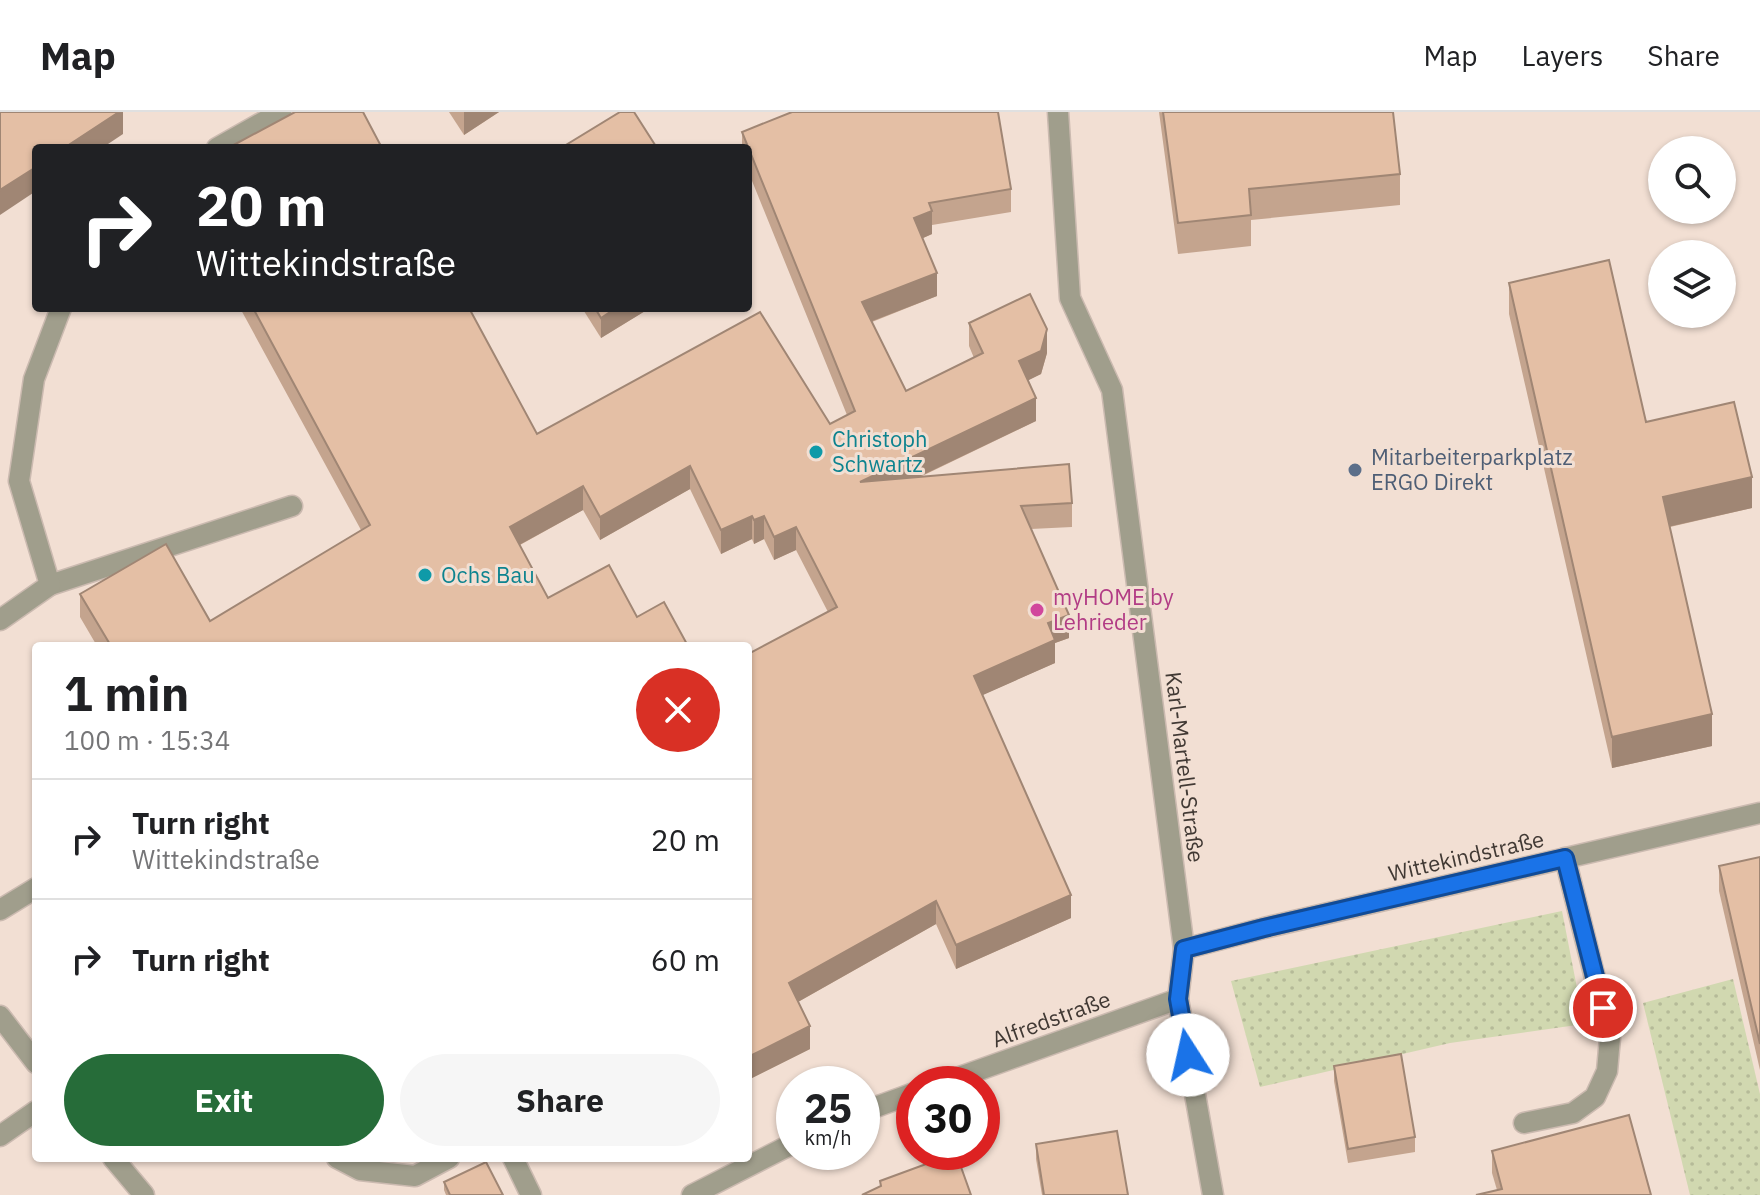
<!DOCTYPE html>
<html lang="en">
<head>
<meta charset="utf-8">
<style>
	body { margin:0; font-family:"IBM Plex Sans",sans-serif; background:#f6f6f6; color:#202124; height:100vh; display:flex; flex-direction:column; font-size:30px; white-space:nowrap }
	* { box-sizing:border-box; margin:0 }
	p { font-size:26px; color:#757577 }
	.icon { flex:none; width:44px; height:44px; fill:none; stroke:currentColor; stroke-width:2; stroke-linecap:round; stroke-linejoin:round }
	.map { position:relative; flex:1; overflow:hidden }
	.panel { position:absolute; left:32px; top:530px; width:720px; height:520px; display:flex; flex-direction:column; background:#fff; border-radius:8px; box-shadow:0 2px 6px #0004 }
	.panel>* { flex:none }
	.guide { position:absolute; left:32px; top:32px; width:720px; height:168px; border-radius:8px; box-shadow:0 2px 6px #0004; background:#202124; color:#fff; overflow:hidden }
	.tools { position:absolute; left:1648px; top:24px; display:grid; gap:16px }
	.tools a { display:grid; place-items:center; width:88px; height:88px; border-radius:50%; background:#fff; box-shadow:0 2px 6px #0004; font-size:40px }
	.speed { position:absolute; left:776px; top:954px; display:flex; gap:16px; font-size:40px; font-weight:700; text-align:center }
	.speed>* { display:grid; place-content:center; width:104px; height:104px; border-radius:50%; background:#fff; box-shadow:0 2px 6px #0004; line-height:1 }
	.speed small { font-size:20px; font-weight:400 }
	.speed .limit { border:12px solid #d22; background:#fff; color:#111 }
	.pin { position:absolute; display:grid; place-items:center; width:68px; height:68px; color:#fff; margin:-34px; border:4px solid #fff; border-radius:50%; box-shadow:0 2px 8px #0007 }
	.me { position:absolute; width:88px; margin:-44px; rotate:350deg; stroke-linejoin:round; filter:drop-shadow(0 0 6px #0008) }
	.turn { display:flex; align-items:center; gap:28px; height:168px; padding:0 32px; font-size:36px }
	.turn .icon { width:104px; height:104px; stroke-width:2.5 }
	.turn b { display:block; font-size:56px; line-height:68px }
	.round { display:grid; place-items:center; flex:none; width:84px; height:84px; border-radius:42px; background:#f6f6f6 }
	.head { display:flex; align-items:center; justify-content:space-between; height:136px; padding:0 32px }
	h1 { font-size:48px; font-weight:800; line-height:60px }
	.cta { display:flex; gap:16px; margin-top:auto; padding:16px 32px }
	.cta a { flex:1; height:92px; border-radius:48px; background:#266c39; color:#fff; font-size:32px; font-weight:800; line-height:92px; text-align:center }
	.cta a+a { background:#f6f6f6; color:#202124 }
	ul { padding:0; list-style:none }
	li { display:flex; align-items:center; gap:24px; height:120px; padding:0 32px; border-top:2px solid #e0e0e0 }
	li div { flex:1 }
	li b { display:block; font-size:30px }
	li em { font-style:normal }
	header { display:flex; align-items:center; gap:48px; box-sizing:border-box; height:112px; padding:0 40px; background:#fff; border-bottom:2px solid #e0e0e0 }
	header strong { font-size:38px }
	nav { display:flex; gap:44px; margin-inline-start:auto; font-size:28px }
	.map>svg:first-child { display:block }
	.grass { fill:url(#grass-dots) }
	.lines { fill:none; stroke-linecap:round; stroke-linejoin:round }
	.lane-casing { stroke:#cbbab0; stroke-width:23 }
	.street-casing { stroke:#cbbab0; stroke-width:23 }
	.lane { stroke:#a09e8c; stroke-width:20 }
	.street { stroke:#a09e8c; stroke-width:20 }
	.wall { fill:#c4a48e }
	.shaded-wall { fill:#a08674 }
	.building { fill:#e4bfa5; stroke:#a08674; stroke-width:2 }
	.route-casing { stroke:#114b97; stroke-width:20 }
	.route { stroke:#1a73e8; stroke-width:14 }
	.culture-dot { fill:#0f9aa8; stroke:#f2dfd3; stroke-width:3 }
	.service-dot { fill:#5c6f8a; stroke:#f2dfd3; stroke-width:3 }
	.hotel-dot { fill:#d1479c; stroke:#f2dfd3; stroke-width:3 }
	.labels { text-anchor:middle; stroke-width:6; stroke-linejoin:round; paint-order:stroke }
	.culture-label { font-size:22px; fill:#0d838f; stroke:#f2dfd3; text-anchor:start }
	.service-label { font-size:22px; fill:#4e5e75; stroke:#f2dfd3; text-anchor:start }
	.hotel-label { font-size:22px; fill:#b23c85; stroke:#f2dfd3; text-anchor:start }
	.street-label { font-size:22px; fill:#413934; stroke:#f2dfd3 }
</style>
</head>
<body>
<header>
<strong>Map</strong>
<nav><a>Map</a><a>Layers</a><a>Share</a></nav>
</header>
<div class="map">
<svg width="1760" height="1083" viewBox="0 0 1760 1083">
	<defs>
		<pattern id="grass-dots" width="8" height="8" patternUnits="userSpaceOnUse" patternTransform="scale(2)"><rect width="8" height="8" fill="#d1d8b0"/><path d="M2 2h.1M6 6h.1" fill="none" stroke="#b5ba98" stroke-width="1.8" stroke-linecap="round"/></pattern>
	</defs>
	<rect width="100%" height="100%" fill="#f2dfd3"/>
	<g class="grass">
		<polygon points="1562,799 1584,912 1450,931 1260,975 1231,869"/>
		<polygon points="1733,867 1760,982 1760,1083 1690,1083 1643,891"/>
	</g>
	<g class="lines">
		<g class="lane-casing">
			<g id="lane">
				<polyline points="217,36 281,0"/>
				<polyline points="50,473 292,394"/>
				<polyline points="0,508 50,473 19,369 34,267 61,196"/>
				<polyline points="0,798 36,776"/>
				<polyline points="1524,1011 1573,1001 1595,985 1607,959 1610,926 1565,746"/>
				<polyline points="337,1046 360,1058 415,1064 449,1046"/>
				<polyline points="513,1046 531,1083"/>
			</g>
		</g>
		<g class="street-casing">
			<g id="street">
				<polyline points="1058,0 1070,186 1112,278 1184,837 1178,887 1213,1083"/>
				<polyline points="1184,837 1264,816 1760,701"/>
				<polyline points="0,904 36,951"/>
				<polyline points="940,972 1178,887"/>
				<polyline points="862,1000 914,981"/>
				<polyline points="0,1024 36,999"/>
				<polyline points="113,1046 144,1083"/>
				<polyline points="692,1083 794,1031"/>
			</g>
		</g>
		<use href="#lane" class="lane"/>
		<use href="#street" class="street"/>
	</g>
	<g class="wall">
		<polygon points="449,0 499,0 464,23"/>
		<polygon points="1159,0 1393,0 1400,62 1400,93 1251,108 1251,134 1178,142"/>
		<polygon points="742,20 1011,77 1011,100 932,113 932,122 923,126 937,184 872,210 906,279 974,246 969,234 969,211 1047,241 1041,262 1028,268 1036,309 920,365 1072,391 1072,415 1031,417 1069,526 1055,531 1055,551 982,583 1071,806 956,857 936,812 798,890 810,937 748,968 828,500 796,438 774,448 764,427 754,432 752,427 721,442 690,377 600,428 583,398 520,433 548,486 637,505 688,534 97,534 80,505 80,482 210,509 361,418 240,196 469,196 537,322 830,312 847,303 748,59 748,36 742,36"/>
		<polygon points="1509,171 1646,310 1752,396 1670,415 1712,634 1612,656 1509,202"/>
		<polygon points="582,196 650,196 601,226"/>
		<polygon points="1760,745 1760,958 1719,779 1719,754"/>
		<polygon points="1334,954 1415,1025 1415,1040 1348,1051 1334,969"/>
		<polygon points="1036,1032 1128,1083 1042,1083 1036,1047"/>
		<polygon points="1492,1039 1651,1083 1497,1078 1492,1061"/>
		<polygon points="444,1070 503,1083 446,1083 444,1078"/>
	</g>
	<g class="shaded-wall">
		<polygon points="119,0 123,0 123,22 102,36 64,36"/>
		<polygon points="464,0 499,0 464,23"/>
		<polygon points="36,55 36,79 0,103 0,78"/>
		<polygon points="932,99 932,122 914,130 914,106"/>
		<polygon points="937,161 937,184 862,213 862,190"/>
		<polygon points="616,196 650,196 601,226 601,206"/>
		<polygon points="1047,217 1047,241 1041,262 1019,273 1019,249"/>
		<polygon points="1036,286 1036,309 860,393 860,370"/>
		<polygon points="690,354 690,377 600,428 600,405"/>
		<polygon points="1752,365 1752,396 1663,416 1663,385"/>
		<polygon points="583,374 583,398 510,438 510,415"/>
		<polygon points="752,404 752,427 721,442 721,418"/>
		<polygon points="764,404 764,427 754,432 754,408"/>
		<polygon points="796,415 796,438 774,448 774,425"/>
		<polygon points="1069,503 1069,526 1055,531 1055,551 974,587 974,564 1048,511"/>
		<polygon points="1712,602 1712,634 1612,656 1612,625"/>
		<polygon points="1071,783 1071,806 956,857 956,833"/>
		<polygon points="936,789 936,812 789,895 789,871"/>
		<polygon points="810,914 810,937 748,968 748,945"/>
	</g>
	<g class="building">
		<polygon points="0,0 119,0 64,36 36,36 36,55 0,78"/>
		<polygon points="295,0 363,0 382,36 228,36"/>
		<polygon points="620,0 634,0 657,36 561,36"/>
		<polygon points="792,0 998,0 1011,77 929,91 932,99 914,106 937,161 862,190 906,279 983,241 969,211 1030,182 1047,217 1041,239 1019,249 1036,286 860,370 1069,352 1072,391 1021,394 1069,503 1048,511 1055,528 974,564 1071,783 956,833 936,789 789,871 810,914 748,945 748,542 837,495 796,415 774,425 764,404 754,408 752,404 721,418 690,354 600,405 583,374 510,415 548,486 609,453 637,505 664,490 688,534 111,534 80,482 166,432 210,509 370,413 253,196 469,196 537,322 760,200 830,312 855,299 742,20"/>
		<polygon points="1163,0 1393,0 1400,62 1249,77 1251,103 1178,111"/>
		<polygon points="1609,148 1646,310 1734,290 1752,365 1663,385 1712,602 1612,625 1509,171"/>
		<polygon points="595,196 616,196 601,206"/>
		<polygon points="1760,745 1760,932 1719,754"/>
		<polygon points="1401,942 1415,1025 1348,1037 1334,954"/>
		<polygon points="1629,1003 1651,1083 1476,1083 1502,1077 1492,1039"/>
		<polygon points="1117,1019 1128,1083 1044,1083 1036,1032"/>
		<polygon points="956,1041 971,1083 862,1083 881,1074 880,1069"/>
		<polygon points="486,1050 503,1083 450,1083 444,1070"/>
	</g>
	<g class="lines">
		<g class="route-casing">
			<polyline id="route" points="1188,943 1178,887 1184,837 1264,816 1565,746 1603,896"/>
		</g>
		<use href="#route" class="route"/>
	</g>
	<g class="culture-dot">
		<circle cx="816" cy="340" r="8"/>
		<circle cx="425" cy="463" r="8"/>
	</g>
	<circle class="service-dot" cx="1355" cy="358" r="8"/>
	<circle class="hotel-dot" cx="1037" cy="498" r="8"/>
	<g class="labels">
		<g class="culture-label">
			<text x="832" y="335">Christoph<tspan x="832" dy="25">Schwartz</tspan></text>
			<text x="441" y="471">Ochs Bau</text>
		</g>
		<g class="service-label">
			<text x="1371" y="353">Mitarbeiterparkplatz<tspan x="1371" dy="25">ERGO Direkt</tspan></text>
		</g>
		<g class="hotel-label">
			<text x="1053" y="493">myHOME by<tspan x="1053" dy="25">Lehrieder</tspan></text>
		</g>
		<g class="street-label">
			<text transform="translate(1185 655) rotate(83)" y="8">Karl-Martell-Straße</text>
			<text transform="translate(1466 744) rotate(-13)" y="8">Wittekindstraße</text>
			<text transform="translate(1051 907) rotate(-20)" y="8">Alfredstraße</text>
		</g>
	</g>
</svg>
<div class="tools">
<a><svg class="icon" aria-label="search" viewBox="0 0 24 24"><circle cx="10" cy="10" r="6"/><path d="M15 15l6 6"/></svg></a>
<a><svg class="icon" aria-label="layers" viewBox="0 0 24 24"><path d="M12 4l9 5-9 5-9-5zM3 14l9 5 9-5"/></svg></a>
</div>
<div class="speed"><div>25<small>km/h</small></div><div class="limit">30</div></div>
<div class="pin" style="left:1603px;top:896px;background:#d93025"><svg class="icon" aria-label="arrive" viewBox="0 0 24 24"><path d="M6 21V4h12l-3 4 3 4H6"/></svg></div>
<svg class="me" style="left:1188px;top:943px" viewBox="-20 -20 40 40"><circle r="19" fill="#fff"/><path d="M0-13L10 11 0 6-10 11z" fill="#1a73e8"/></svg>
<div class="guide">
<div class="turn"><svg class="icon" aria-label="right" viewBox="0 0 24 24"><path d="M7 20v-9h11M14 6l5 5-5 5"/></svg><div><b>20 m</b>Wittekindstraße</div></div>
</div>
<section class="panel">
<div class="head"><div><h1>1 min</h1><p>100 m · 15:34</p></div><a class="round" style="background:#d93025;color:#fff"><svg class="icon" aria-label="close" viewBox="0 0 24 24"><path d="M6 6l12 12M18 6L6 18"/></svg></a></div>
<ul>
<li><svg class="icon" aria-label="right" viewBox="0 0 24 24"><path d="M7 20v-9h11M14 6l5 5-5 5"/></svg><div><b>Turn right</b><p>Wittekindstraße</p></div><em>20 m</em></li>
<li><svg class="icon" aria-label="right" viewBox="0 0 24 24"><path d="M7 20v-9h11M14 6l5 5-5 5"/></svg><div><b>Turn right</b></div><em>60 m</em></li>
</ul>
<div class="cta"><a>Exit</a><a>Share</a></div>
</section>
</div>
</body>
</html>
